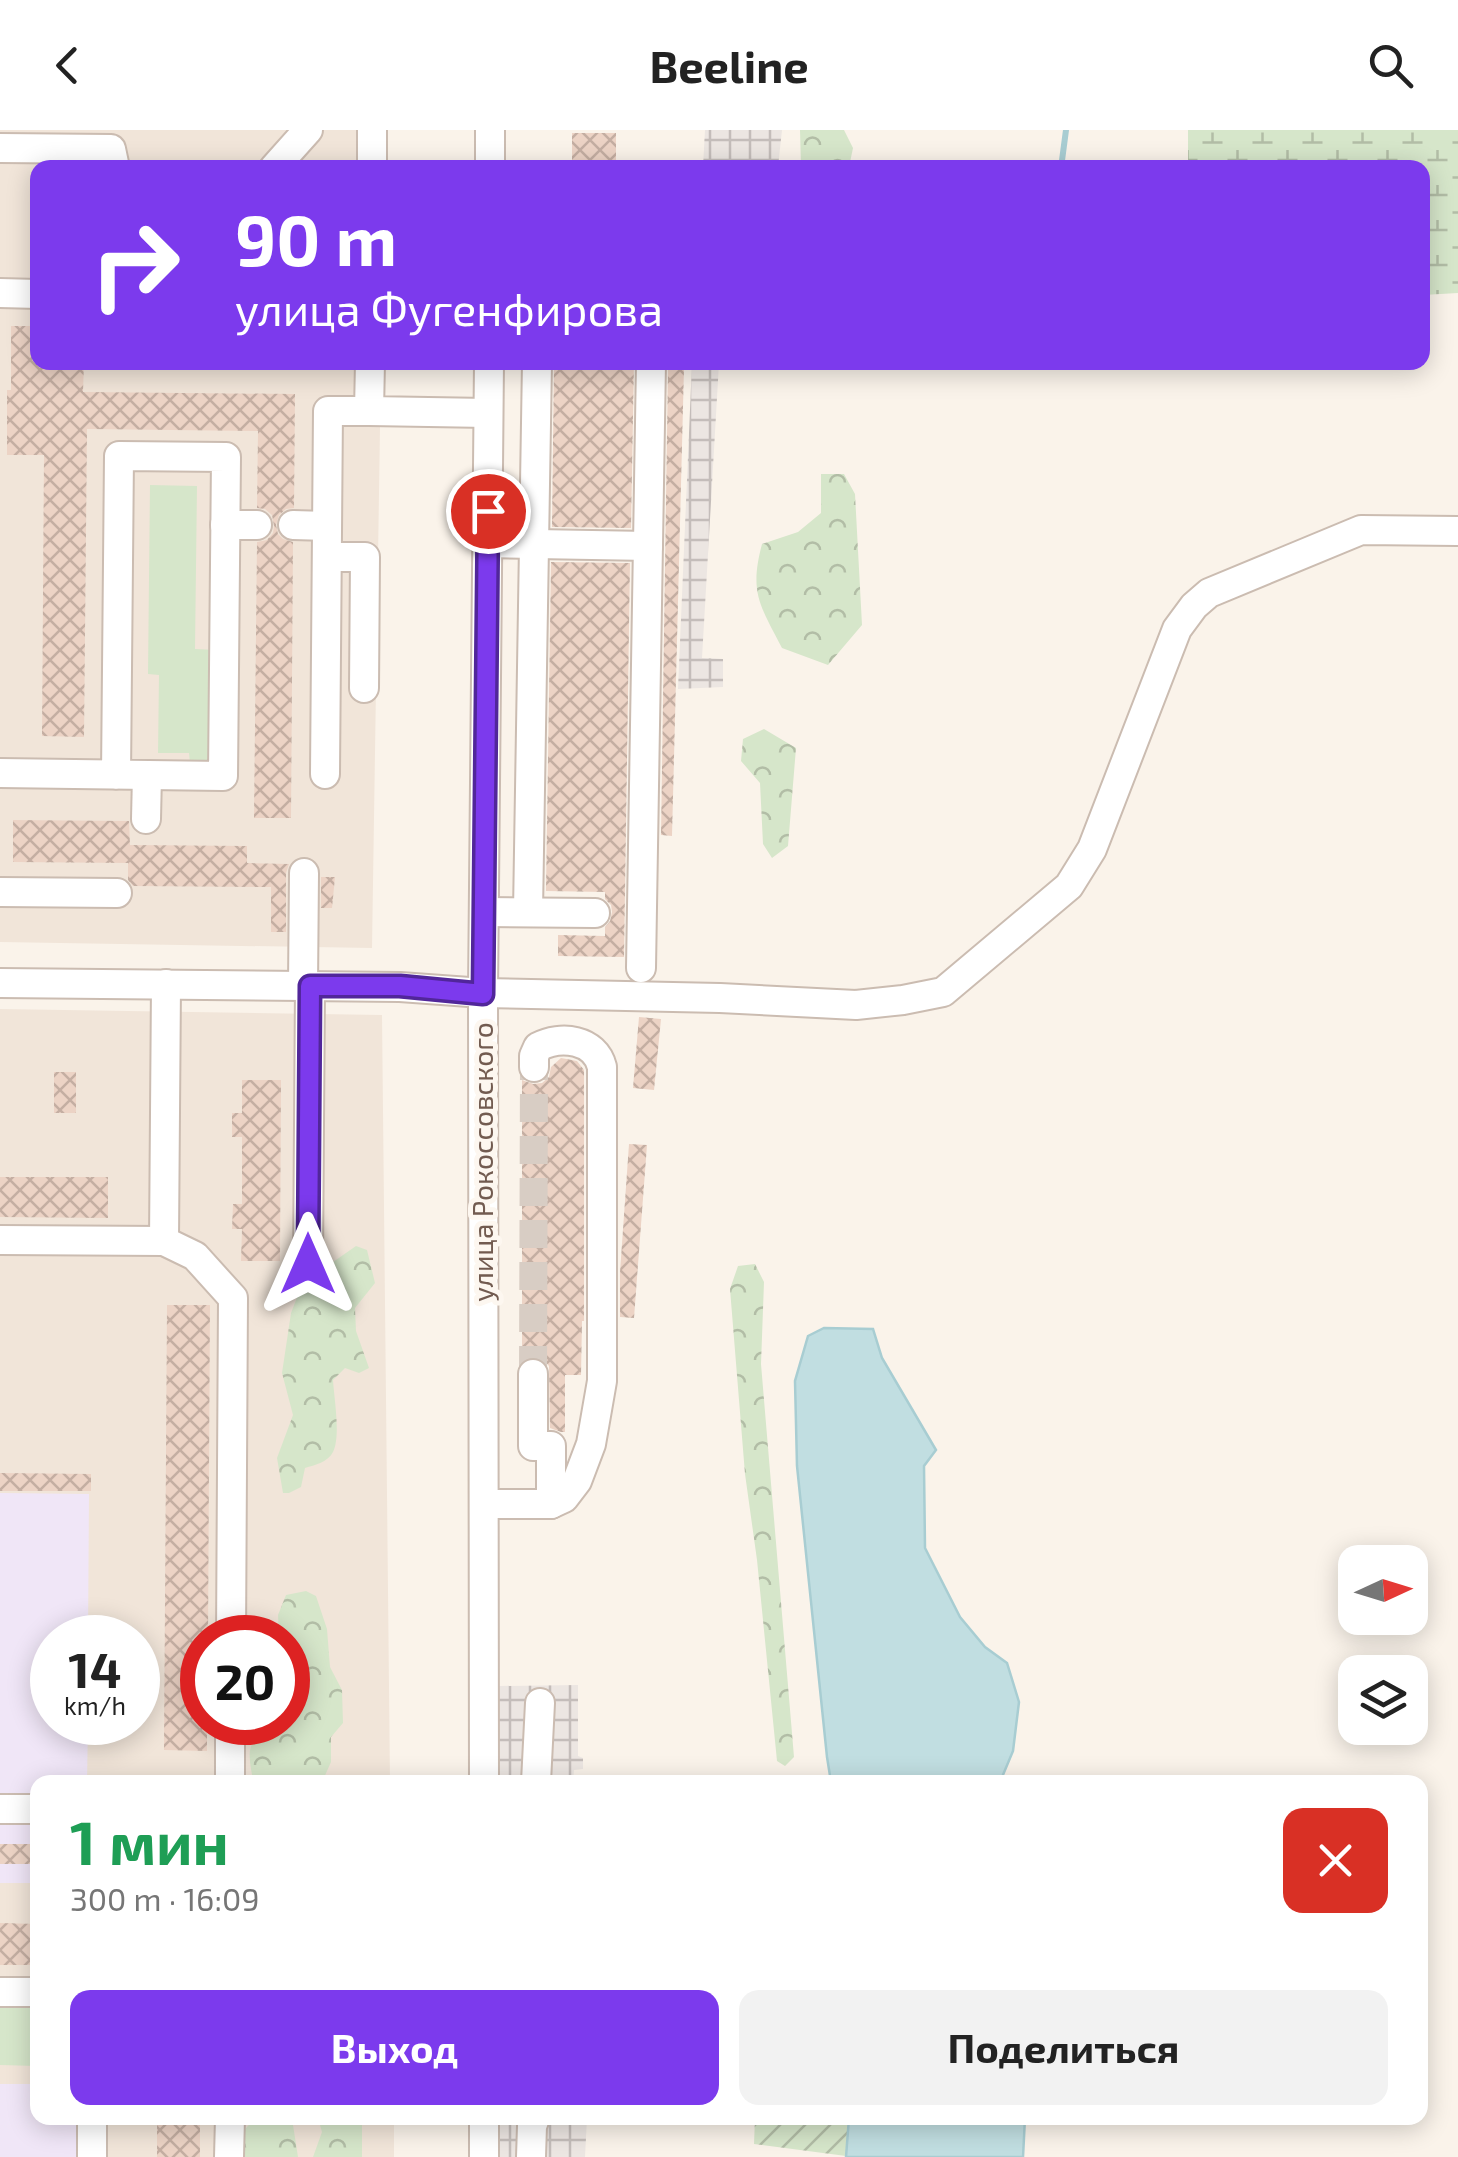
<!DOCTYPE html>
<html lang="ru">
<head>
<meta charset="utf-8">
<style>
	body { margin:0; font-family:"Exo 2",sans-serif; background:#f2f2f2; color:#222; height:100vh; display:flex; flex-direction:column; font-size:38px; white-space:nowrap }
	* { box-sizing:border-box; margin:0 }
	p { font-size:32px; color:#767676 }
	.icon { flex:none; width:55px; height:55px; fill:none; stroke:currentColor; stroke-width:2; stroke-linecap:round; stroke-linejoin:round }
	.map { position:relative; flex:1; overflow:hidden }
	.details { position:absolute; left:30px; top:1645px; width:1398px; height:350px; display:flex; flex-direction:column; background:#fff; border-radius:20px; box-shadow:0 5px 25px #0003 }
	.details>* { flex:none }
	.guide { position:absolute; left:30px; top:30px; width:1400px; height:210px; border-radius:20px; box-shadow:0 5px 25px #0003; background:#7c3aed; color:#fff; overflow:hidden }
	.needle { width:65px; rotate:86deg }
	.fabs { position:absolute; left:1338px; top:1415px; display:grid; gap:20px }
	.fabs a { display:grid; place-items:center; width:90px; height:90px; border-radius:20px; background:#fff; box-shadow:0 5px 25px #0003; font-size:50px }
	.speed { position:absolute; left:30px; top:1485px; display:flex; gap:20px; font-size:50px; font-weight:700; text-align:center }
	.speed>* { display:grid; place-content:center; width:130px; height:130px; border-radius:50%; background:#fff; box-shadow:0 5px 25px #0003; line-height:1 }
	.speed small { font-size:25px; font-weight:400 }
	.speed .limit { border:15px solid #d22; background:#fff; color:#111 }
	.pin { position:absolute; display:grid; place-items:center; width:85px; height:85px; color:#fff; margin:-42px; border:5px solid #fff; border-radius:50%; box-shadow:0 2px 10px #0007 }
	.me { position:absolute; width:110px; margin:-55px; rotate:0deg; stroke-linejoin:round; filter:drop-shadow(0 0 8px #0008) }
	.turn { display:flex; align-items:center; gap:35px; height:210px; padding:0 40px; font-size:45px }
	.turn .icon { width:130px; height:130px; stroke-width:2.5 }
	.turn b { display:block; font-size:70px; line-height:85px }
	.round { display:grid; place-items:center; flex:none; width:105px; height:105px; border-radius:20px; background:#f2f2f2 }
	.head { display:flex; align-items:center; justify-content:space-between; height:170px; padding:0 40px }
	h1 { font-size:60px; font-weight:700; line-height:75px; color:#1e9e55 }
	.button { display:flex; gap:20px; margin-top:auto; padding:20px 40px }
	.button a { flex:1; height:115px; border-radius:20px; background:#7c3aed; color:#fff; font-size:40px; font-weight:700; line-height:115px; text-align:center }
	.button a+a { background:#f2f2f2; color:#222 }
	header { display:flex; justify-content:space-between; align-items:center; height:130px; padding:0 40px; background:#fff; font-size:45px; font-weight:700 }
	.map>svg:first-child { display:block }
	.residential { fill:#f1e5d9; fill-rule:evenodd }
	.industrial { fill:url(#industrial-grid) }
	.education { fill:#f0e6f7 }
	.forest { fill:url(#forest-crowns) }
	.wetland { fill:url(#wetland-marsh) }
	.park { fill:#d6e6ca }
	.garden { fill:url(#garden-furrows) }
	.water { fill:#c1dee1; stroke:#a8cdd2; stroke-width:2.5 }
	.lines { fill:none; stroke-linecap:round; stroke-linejoin:round }
	.stream { stroke:#a8cdd2; stroke-width:6 }
	.building { fill:url(#building-cross-hatch) }
	.minor-tunnel { stroke:#d8cdc4; stroke-width:28; stroke-dasharray:28 14; stroke-linecap:butt }
	.minor-casing { stroke:#cbbcb1; stroke-width:32 }
	.minor { stroke:#fff; stroke-width:28 }
	.route-casing { stroke:#51269a; stroke-width:25 }
	.route { stroke:#7c3aed; stroke-width:18 }
	.labels { text-anchor:middle; stroke-width:10; stroke-linejoin:round; paint-order:stroke }
	.street-label { font-size:28px; fill:#725b50; stroke:#fdf7f0 }
</style>
</head>
<body>
<header><svg class="icon" aria-label="back" viewBox="0 0 24 24"><path d="M15 5l-7 7 7 7"/></svg>Beeline<svg class="icon" aria-label="search" viewBox="0 0 24 24"><circle cx="10" cy="10" r="6"/><path d="M15 15l6 6"/></svg></header>
<div class="map">
<svg width="1458" height="2027" viewBox="0 0 1458 2027">
	<defs>
		<pattern id="industrial-grid" width="8" height="8" patternUnits="userSpaceOnUse" patternTransform="scale(2.5)"><rect width="8" height="8" fill="#ece6e2"/><path d="M0 4h8M4 0v8" fill="none" stroke="#c4bdba"/></pattern>
		<pattern id="forest-crowns" width="20" height="18" patternUnits="userSpaceOnUse" patternTransform="scale(2.5)"><rect width="20" height="18" fill="#d6e6ca"/><path d="M2 6a3 3 0 1 1 6 0M12 15a3 3 0 1 1 6 0" fill="none" stroke="#b2bda6"/></pattern>
		<pattern id="wetland-marsh" width="20" height="14" patternUnits="userSpaceOnUse" patternTransform="scale(2.5)"><rect width="20" height="14" fill="#d6e6ca"/><path d="M1 5h8M5 5V1M11 12h8M15 12V8" fill="none" stroke="#b2bda6"/></pattern>
		<pattern id="garden-furrows" width="10" height="10" patternUnits="userSpaceOnUse" patternTransform="scale(2.5)"><rect width="10" height="10" fill="#d6e6ca"/><path d="M-1 1l2-2M0 10L10 0M9 11l2-2" fill="none" stroke="#b2bda6"/></pattern>
		<pattern id="building-cross-hatch" width="8" height="8" patternUnits="userSpaceOnUse" patternTransform="scale(2.5)"><rect width="8" height="8" fill="#ecd3c5"/><path d="M0 0l8 8M0 8l8-8" fill="none" stroke="#c4aea2"/></pattern>
	</defs>
	<rect width="100%" height="100%" fill="#faf3ea"/>
	<g class="residential">
		<polygon points="0,0 385,0 384,37 38,38 38,232 381,233 372,818 0,812"/>
		<path d="M0 879 382 885 390 1652H38V1988H394V2027H0ZM52 1508H138V1592H52ZM202 1508H288V1592H202Z"/>
	</g>
	<g class="industrial">
		<polygon points="705,0 782,0 778,37 703,37"/>
		<polygon points="692,233 719,233 702,528 723,529 723,557 678,559"/>
		<polygon points="578,1555 578,1626 583,1628 583,1639 574,1640 573,1652 493,1652 499,1556"/>
		<polygon points="494,1988 587,1988 585,2027 494,2027"/>
	</g>
	<g class="education">
		<polygon points="0,1363 89,1364 88,1507 52,1508 52,1592 88,1593 87,1652 38,1652 37,1753 0,1753"/>
		<polygon points="0,1954 37,1954 38,1988 105,1988 105,2027 0,2027"/>
	</g>
	<g class="forest">
		<polygon points="800,0 844,0 853,18 849,37 801,37"/>
		<path d="M821 344H844L855 364 862 495 828 535 782 518C760 475 749 463 762 414L798 402 821 383Z"/>
		<polygon points="764,599 796,618 788,716 772,728 763,714 760,653 741,631 743,609"/>
		<path d="M356 1116 367 1120 375 1153 355 1178 356 1201 369 1238 359 1243 345 1238 333 1250C334 1268 341 1306 333 1322 328 1332 315 1335 305 1338L301 1357 289 1363H283L277 1328 293 1285 282 1243 291 1183 306 1144 320 1141Z"/>
		<polygon points="755,1134 764,1152 761,1234 794,1627 785,1636 777,1631 757,1430 745,1344 730,1159 738,1136"/>
		<path d="M306 1461 316 1466 327 1499 330 1537 342 1560 343 1593 331 1607V1632L323 1650 253 1652C252 1640 245 1620 255 1610 264 1602 269 1604 273 1593L288 1592V1508L279 1507 278 1485 286 1465Z"/>
		<polygon points="255,1988 295,1988 293,1995 298,2027 239,2027 239,2006"/>
		<polygon points="318,1988 362,1988 362,2027 313,2027 322,2002"/>
	</g>
	<polygon class="wetland" points="1188,0 1458,0 1458,163 1423,165 1422,38 1188,37"/>
	<g class="park">
		<polygon points="150,355 197,356 195,519 217,520 216,633 190,633 189,623 158,623 159,545 148,544"/>
		<polygon points="0,1867 37,1868 37,1936 0,1935"/>
	</g>
	<polygon class="garden" points="755,1988 849,1988 846,2026 754,2014"/>
	<g class="water">
		<polygon points="824,1198 873,1199 882,1228 936,1320 924,1336 925,1418 960,1487 985,1517 1007,1533 1019,1572 1013,1621 1000,1652 831,1652 827,1627 797,1336 795,1251 808,1206"/>
		<polygon points="849,1988 1025,1988 1023,2027 846,2027"/>
	</g>
	<g class="lines">
		<polyline class="stream" points="1061,38 1066,0"/>
	</g>
	<g class="building">
		<rect x="572" y="3" width="44" height="35"/>
		<polygon points="11,196 38,196 38,232 84,232 83,262 295,264 294,378 286,379 279,385 276,395 278,404 283,409 293,412 291,688 254,688 257,412 267,410 273,403 274,396 272,385 265,379 257,378 258,301 87,299 84,607 42,606 44,325 7,325 7,260 11,260"/>
		<polygon points="554,232 634,232 631,398 552,397"/>
		<polygon points="668,238 684,238 672,706 661,705"/>
		<polygon points="551,432 630,433 624,827 558,826 558,805 605,806 605,797 610,791 612,782 611,775 605,769 605,762 546,761"/>
		<polygon points="13,690 129,691 130,715 247,716 247,733 289,734 286,743 286,802 271,802 271,757 133,756 128,750 128,733 13,732"/>
		<polygon points="321,747 335,747 332,778 321,778"/>
		<polygon points="639,887 661,889 654,960 633,958"/>
		<polygon points="561,928 577,931 584,940 584,1191 582,1191 581,1245 565,1245 565,1302 561,1302 550,1298 549,1236 543,1229 534,1227 522,1231 522,950 533,954 542,953 549,947 551,937"/>
		<rect x="54" y="942" width="22" height="41"/>
		<polygon points="242,950 281,950 280,1131 241,1131 242,1099 232,1099 233,1074 242,1074 242,1007 232,1007 232,983 242,983"/>
		<polygon points="629,1014 647,1015 634,1188 620,1187 620,1142"/>
		<polygon points="0,1047 108,1047 108,1088 0,1087"/>
		<polygon points="167,1175 210,1175 208,1508 202,1508 202,1592 207,1592 207,1621 164,1620"/>
		<polygon points="0,1343 91,1344 91,1361 0,1361"/>
		<rect x="0" y="1714" width="32" height="20"/>
		<polygon points="0,1793 38,1794 38,1835 0,1835"/>
		<rect x="157" y="1988" width="43" height="39"/>
	</g>
	<g class="lines">
		<polyline class="minor-tunnel" points="533,1244 534,937"/>
		<g class="minor-casing">
			<g id="minor">
				<polyline points="0,18 111,19 115,38"/>
				<polyline points="274,38 308,0"/>
				<polyline points="372,38 372,0"/>
				<polyline points="490,38 490,0"/>
				<polyline points="0,163 38,164"/>
				<polyline points="370,232 369,281 488,283"/>
				<polyline points="225,395 257,395"/>
				<polyline points="293,395 327,396"/>
				<polyline points="487,413 648,416"/>
				<polyline points="327,427 365,427 364,558"/>
				<polyline points="0,643 223,646 226,327 119,326 116,645"/>
				<polyline points="325,644 328,281 369,281"/>
				<polyline points="146,689 147,645"/>
				<polyline points="0,762 117,763"/>
				<polyline points="484,782 595,783"/>
				<polyline points="528,782 537,232"/>
				<polyline points="641,838 651,232"/>
				<polyline points="0,853 400,857 483,863 720,868 856,875 903,870 943,862 1069,756 1092,719 1177,499 1194,476 1209,463 1361,400 1458,401"/>
				<polyline points="166,854 164,1111 195,1126 233,1168 231,1508"/>
				<polyline points="303,855 304,743"/>
				<path d="M534 937V926L538 917C561 905 595 909 602 937V1251L591 1314 577 1351 564 1368 551 1374"/>
				<polyline points="0,1110 164,1111"/>
				<polyline points="308,1134 310,856"/>
				<polyline points="484,1374 551,1374 551,1316 533,1316 533,1244"/>
				<polyline points="230,1652 230,1592"/>
				<polyline points="484,1652 483,863 489,232"/>
				<polyline points="536,1652 540,1573"/>
				<polyline points="0,1679 38,1679"/>
				<polyline points="0,1862 38,1862"/>
				<polyline points="484,1988 484,2027"/>
				<polyline points="92,2027 92,1988"/>
				<polyline points="229,2027 230,1988"/>
				<polyline points="531,2027 532,1996 535,1988"/>
			</g>
		</g>
		<use href="#minor" class="minor"/>
	</g>
	<g class="lines">
		<g class="route-casing">
			<polyline id="route" points="308,1134 310,856 400,856 483,864 488,381"/>
		</g>
		<use href="#route" class="route"/>
	</g>
	<g class="labels">
		<g class="street-label">
			<text transform="translate(483 1032) rotate(-90)" y="10">улица Рокоссовского</text>
		</g>
	</g>
</svg>
<div class="fabs">
<a><svg class="needle" viewBox="-14 -14 28 28"><path d="M0-13l5 13h-10z" fill="#e53935"/><path d="M0 13l5-13h-10z" fill="#767676"/></svg></a>
<a><svg class="icon" aria-label="layers" viewBox="0 0 24 24"><path d="M12 4l9 5-9 5-9-5zM3 14l9 5 9-5"/></svg></a>
</div>
<div class="speed"><div>14<small>km/h</small></div><div class="limit">20</div></div>
<div class="pin" style="left:488px;top:381px;background:#d93025"><svg class="icon" aria-label="arrive" viewBox="0 0 24 24"><path d="M6 21V4h12l-3 4 3 4H6"/></svg></div>
<svg class="me" style="left:308px;top:1134px" viewBox="-20 -20 40 40"><path d="M0-17L14 15 0 8-14 15z" fill="#7c3aed" stroke="#fff" stroke-width="4"/></svg>
<div class="guide">
<div class="turn"><svg class="icon" aria-label="right" viewBox="0 0 24 24"><path d="M7 20v-9h11M14 6l5 5-5 5"/></svg><div><b>90 m</b>улица Фугенфирова</div></div>
</div>
<section class="details">
<div class="head"><div><h1>1 мин</h1><p>300 m · 16:09</p></div><a class="round" style="background:#d93025;color:#fff"><svg class="icon" aria-label="close" viewBox="0 0 24 24"><path d="M6 6l12 12M18 6L6 18"/></svg></a></div>
<div class="button"><a>Выход</a><a>Поделиться</a></div>
</section>
</div>
</body>
</html>
